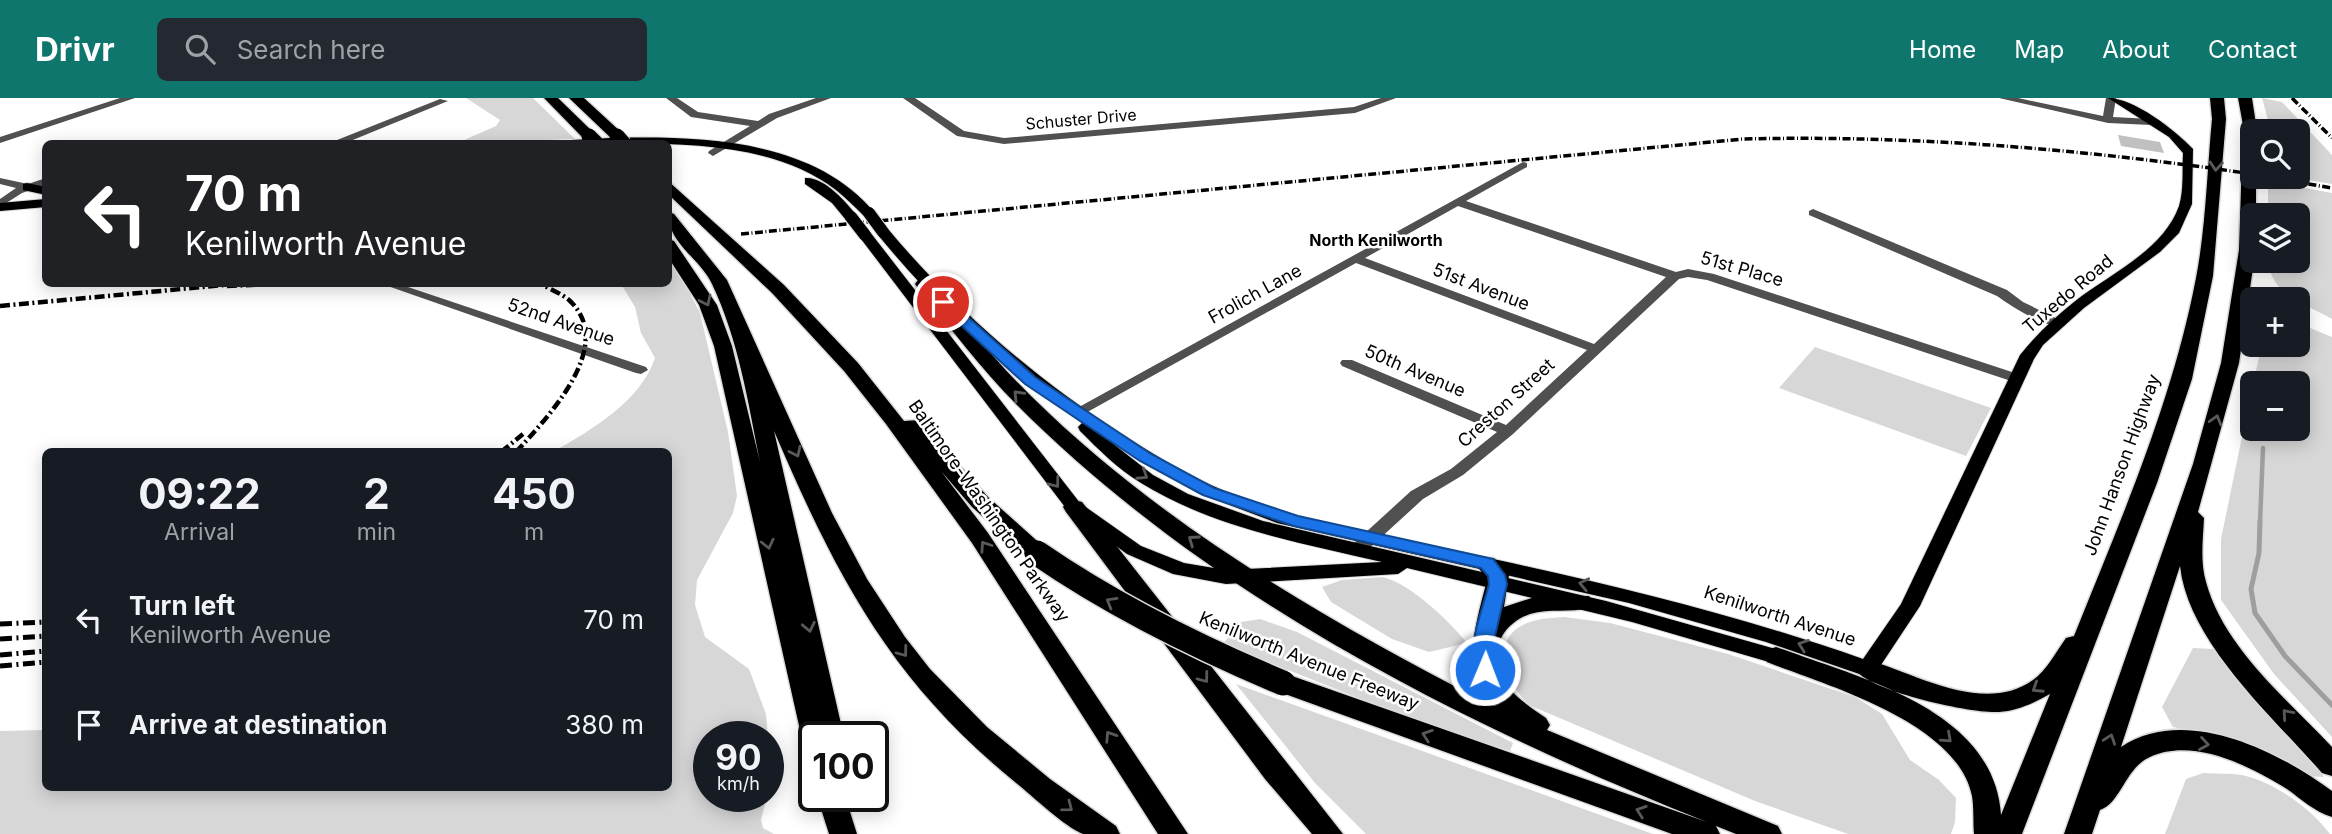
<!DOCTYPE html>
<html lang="en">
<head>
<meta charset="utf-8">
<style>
	body { margin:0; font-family:Inter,sans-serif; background:#242831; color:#f1f3f6; height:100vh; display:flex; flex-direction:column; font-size:26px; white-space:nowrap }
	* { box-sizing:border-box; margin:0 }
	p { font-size:23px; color:#9ea1a6 }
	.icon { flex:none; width:38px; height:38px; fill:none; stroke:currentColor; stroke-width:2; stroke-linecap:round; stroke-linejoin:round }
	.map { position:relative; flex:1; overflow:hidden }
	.drawer { position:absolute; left:42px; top:350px; width:630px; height:343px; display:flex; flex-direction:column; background:#171b24; border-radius:10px; box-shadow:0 4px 18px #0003 }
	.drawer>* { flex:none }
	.guide { position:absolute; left:42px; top:42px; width:630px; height:147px; border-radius:10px; box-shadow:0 4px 18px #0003; background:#202124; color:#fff; overflow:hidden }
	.fabs { position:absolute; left:2240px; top:21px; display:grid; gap:14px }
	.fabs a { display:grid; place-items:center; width:70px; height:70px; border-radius:10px; background:#171b24; box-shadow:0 4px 18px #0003; font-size:35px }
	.speed { position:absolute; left:693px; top:623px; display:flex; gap:14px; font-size:35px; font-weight:700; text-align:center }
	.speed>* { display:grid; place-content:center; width:91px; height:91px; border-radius:50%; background:#171b24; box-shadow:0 4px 18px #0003; line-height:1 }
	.speed small { font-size:18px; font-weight:400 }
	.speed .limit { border:4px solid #111; border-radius:10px; background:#fff; color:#111 }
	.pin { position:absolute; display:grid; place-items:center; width:60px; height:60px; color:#fff; margin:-30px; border:4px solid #fff; border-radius:50%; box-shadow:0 2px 7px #0007 }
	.me { position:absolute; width:77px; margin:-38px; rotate:1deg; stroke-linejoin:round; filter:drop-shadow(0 0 5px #0008) }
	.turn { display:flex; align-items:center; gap:24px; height:147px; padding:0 28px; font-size:32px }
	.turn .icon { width:91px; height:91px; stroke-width:2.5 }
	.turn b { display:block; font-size:49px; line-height:60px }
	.eta { display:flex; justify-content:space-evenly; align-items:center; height:119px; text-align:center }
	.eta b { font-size:42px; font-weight:700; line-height:49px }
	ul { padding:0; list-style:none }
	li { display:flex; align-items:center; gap:21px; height:105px; padding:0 28px }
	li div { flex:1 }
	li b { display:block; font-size:26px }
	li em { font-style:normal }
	header { display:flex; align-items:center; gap:42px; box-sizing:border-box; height:98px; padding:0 35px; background:#0f766e; color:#fff }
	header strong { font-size:33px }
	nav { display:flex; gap:38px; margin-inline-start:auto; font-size:24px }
	.search { width:490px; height:63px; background:#242831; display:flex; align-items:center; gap:18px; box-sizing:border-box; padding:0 24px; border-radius:10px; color:#9ea1a6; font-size:26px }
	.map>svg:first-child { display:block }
	.green { fill:#d7d7d7 }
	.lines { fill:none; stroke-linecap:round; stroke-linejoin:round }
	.stream-far1 { stroke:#9e9e9e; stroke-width:4.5 }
	.stream { stroke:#9e9e9e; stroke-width:5 }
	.building { fill:#c0c0c0 }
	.major-casing { stroke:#dbdbdb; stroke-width:2 }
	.highway-casing { stroke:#dbdbdb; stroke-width:3 }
	.minor { fill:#505050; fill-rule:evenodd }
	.major { fill:#000; fill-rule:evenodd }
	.highway { fill:#000; fill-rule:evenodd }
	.rail-far2 { stroke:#000; stroke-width:3.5; stroke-dasharray:8 2.5 1 2.5; stroke-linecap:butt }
	.rail-far1 { stroke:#000; stroke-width:4.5; stroke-dasharray:10 3.5 2 3.5; stroke-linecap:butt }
	.rail { stroke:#000; stroke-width:5; stroke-dasharray:12 4.5 2 4.5; stroke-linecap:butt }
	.major-bridge-casing { stroke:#dbdbdb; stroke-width:14; stroke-linecap:butt }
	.highway-bridge-far1-casing { stroke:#dbdbdb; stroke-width:17; stroke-linecap:butt }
	.highway-bridge-casing { stroke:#dbdbdb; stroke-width:28; stroke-linecap:butt }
	.major-bridge { stroke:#000; stroke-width:12 }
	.highway-bridge-far1 { stroke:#000; stroke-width:15 }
	.highway-bridge { stroke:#000; stroke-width:25 }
	.oneway { stroke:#595959 }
	.route { fill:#1a73e8; stroke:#114b97; stroke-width:2 }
	.labels { text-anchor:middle; stroke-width:5; stroke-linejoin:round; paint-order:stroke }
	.far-street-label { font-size:16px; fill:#000; stroke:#fff }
	.far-neighbourhood-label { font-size:16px; font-weight:bold; fill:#000; stroke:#fff }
	.street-label { font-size:18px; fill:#000; stroke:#fff }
</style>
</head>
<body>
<header>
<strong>Drivr</strong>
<div class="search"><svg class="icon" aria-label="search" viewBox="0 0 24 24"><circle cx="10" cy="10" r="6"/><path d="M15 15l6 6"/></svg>Search here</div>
<nav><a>Home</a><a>Map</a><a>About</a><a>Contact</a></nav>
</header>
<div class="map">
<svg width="2332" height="736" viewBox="0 0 2332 736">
	<rect width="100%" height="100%" fill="#fff"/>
	<g class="green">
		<polygon points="466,0 533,0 575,41 463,45 462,43 496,28 500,22"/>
		<polygon points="2262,0 2282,4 2332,57 2332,86 2290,79 2298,79 2298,33 2271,33"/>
		<path d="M2268 83 2332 95V221C2307 207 2269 196 2269 163H2298V117H2268Z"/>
		<path d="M669 164 684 184 700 215 728 334 737 398 733 415 697 482 695 507 705 539 749 571 766 616 768 639H709V698H767L761 722 763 730 774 736H0V633L45 632 46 690H668V354L555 353C592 331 640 304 655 260L641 235 635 209 621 186H668Z"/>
		<polygon points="2298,225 2332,239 2332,639 2274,576 2221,502 2221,441 2252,290 2252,331 2298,331 2298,285 2253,285 2262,247 2298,247"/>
		<polygon points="1815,249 1991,310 1966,358 1779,290"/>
		<path d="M1383 479C1411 486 1449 523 1467 545L1429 554 1392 541 1331 504 1322 489 1342 482Z"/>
		<path d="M1564 519 1610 525 1728 556 1855 599 1882 616 1910 662 1939 682 1956 700 1955 724 1951 736H1848L1755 703 1529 607C1502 581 1487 533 1537 522 1545 520 1555 520 1564 519Z"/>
		<polygon points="1260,521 1297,534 1513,645 1510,653 1406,619 1223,546 1241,524"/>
		<polygon points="2193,550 2213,551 2324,679 2306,678 2209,636 2173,629 2162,609"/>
		<polygon points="1236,586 1653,736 1366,736 1315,685"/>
		<path d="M2203 675C2216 676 2230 675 2242 677 2274 684 2311 710 2330 736H2165L2186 681Z"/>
	</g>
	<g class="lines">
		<polyline class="stream-far1" points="2260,425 2263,350"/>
		<polyline class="stream" points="2260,423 2259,455 2251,491 2255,515 2285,558 2332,607"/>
	</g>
	<polygon class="building" points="2118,37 2160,44 2164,55 2121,48"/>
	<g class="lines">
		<g class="major-casing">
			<g id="major">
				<path d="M2108 0C2134 0 2175 32 2193 51L2192 106 2179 135 2160 154 2084 210 2043 247 2034 261 1920 508 1875 576 1868 579 1766 544 1629 505 1277 425 1198 395 1111 344 1153 377 1188 396 1263 423 1606 503 1793 556 1796 561 1793 566 1786 569 1632 524 1407 470 1398 476 1226 486 1173 476 1127 456 1068 413 858 137 860 134H870L1080 405 1141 448 1184 465 1226 472 1382 464C1301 445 1214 430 1141 385 1118 371 1099 352 1080 333L1078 329 1082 325C1005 271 938 210 878 137V131H888C956 212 1033 279 1122 336 1156 358 1190 379 1227 394 1314 429 1407 442 1498 462 1622 489 1744 519 1863 561L1901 506 2020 257C2036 237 2054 220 2074 204 2109 176 2163 153 2179 108 2184 92 2182 71 2183 55L2169 39Z"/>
				<path d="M610 40C699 38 813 40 875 115L869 119 864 118C855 109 846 100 836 92 765 37 651 46 566 46L572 42Z"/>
				<path d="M805 80C824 78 847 105 858 119L856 122H846L832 105 805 86Z"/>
				<polygon points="27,85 46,89 46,97 23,92 23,86"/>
				<polygon points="46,101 46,109 0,113 0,105"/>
			</g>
		</g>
		<g class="highway-casing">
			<g id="highway">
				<polygon points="544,0 558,0 594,35 594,41 584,41"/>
				<polygon points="569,0 584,0 622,35 622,41 612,41"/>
				<path d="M2210 0H2224L2226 21 2213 178 2192 281 2157 385 2022 736H1974C1973 724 1974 710 1972 698 1957 624 1828 588 1767 564L1763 558 1767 552 1776 549 1785 552C1866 582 1994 613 2001 717L2050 596C2034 605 2017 613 1999 614 1972 616 1868 593 1855 571L1859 564 1868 562C1917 576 1984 617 2033 582 2047 572 2056 554 2066 540L2074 538C2121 421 2172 305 2196 180 2206 128 2207 73 2212 21Z"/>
				<path d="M2238 0H2252L2257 33H2252V79H2256V117H2252L2254 163 2239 265 2198 414 2204 420C2203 441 2200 464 2206 484 2224 550 2287 601 2332 649V678L2322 675C2274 620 2188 544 2180 468L2121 649C2185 606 2278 653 2332 693V719C2315 714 2301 701 2287 691 2250 668 2193 639 2150 659 2125 670 2121 705 2100 712L2092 736H2064L2193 366 2221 265 2239 152 2243 27Z"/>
				<polygon points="668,83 784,187 858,265 904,323 919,322 988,399 1045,450 1048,455 1045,460 1029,460 972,409 941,373 988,435 1188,736 1158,736 972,445 886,326 844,273 772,195 668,96"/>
				<path d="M668 114 674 116 727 182 832 415 867 481 905 539 930 571 987 629 1050 681 1116 728 1120 736C1110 736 1093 736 1083 736 1066 730 1031 697 1015 684 890 582 837 479 774 333L844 639H814V653L804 650 714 248 699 207 668 159V141L674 143 717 207 732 248 760 364C748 304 739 243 712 186 700 160 668 146 668 114Z"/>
				<path d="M924 181 930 182C963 222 994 262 1031 298 1163 428 1324 521 1487 605L1496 608C1460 573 1475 529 1486 486V479L1474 465 1478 460H1494L1509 477 1504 509 1541 497 1589 498 1593 504 1589 510C1570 515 1550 510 1530 516 1498 527 1485 562 1508 589 1519 602 1533 611 1546 620L1550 627 1547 632 1778 728 1782 736H1736L1716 728 1720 736H1672L1274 592 1270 585 1274 578 1283 576 1292 578 1707 724C1458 625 1208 498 1017 307 981 271 950 229 918 190L915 186 918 182Z"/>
				<polygon points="1074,402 1082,404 1343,736 1312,736 1265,681 1066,414 1063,409 1066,404"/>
				<polygon points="817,698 845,698 857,736 829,736"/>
			</g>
		</g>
		<g class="minor">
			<polygon points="120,0 135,0 0,45 0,39"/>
			<polygon points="666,0 677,0 698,14 758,23 769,16 816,0 831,0 777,20 713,58 708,55 709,53 750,28 691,19"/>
			<polygon points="903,0 915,0 964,33 1004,40 1354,9 1381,0 1396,0 1355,15 1004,46 957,38"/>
			<polygon points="1999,0 2018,0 2103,18 2106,0 2116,0 2113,19 2151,21 2156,24 2151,27 2108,25"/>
			<polygon points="440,1 448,3 343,46 327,46"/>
			<path d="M1523 64 1527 65V69L1466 103 1676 174 1688 171 1714 176 2021 277 2023 280 2021 283H2011L1707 182 1688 179 1679 181 1513 336 1463 377 1423 401 1365 454H1353L1350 450 1353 446 1411 393 1451 371 1497 334 1342 268 1340 265 1342 262H1352L1506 327 1587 252 1356 165 1082 317H1072L1070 314ZM1458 108 1666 179 1594 246 1365 160Z"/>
			<polygon points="0,80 28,86 46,80 46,87 22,95 0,109 0,101 16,90 0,86"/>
			<path d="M1813 111 2007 192 2023 204 2066 225 2064 228C2046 231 2011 208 1997 198L1809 117V113Z"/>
			<polygon points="382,186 399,186 646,269 648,272 641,276 636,275"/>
		</g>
		<use href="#major" class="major"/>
		<use href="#highway" class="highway"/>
		<g class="rail-far2">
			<polyline points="2292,0 2332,40"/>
			<polyline points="2267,79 2332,90"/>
			<path d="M741 136 1743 41C1914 37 2083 51 2252 76"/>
		</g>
		<g class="rail-far1">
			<polyline points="227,188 274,186"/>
			<polyline points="0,208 235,186"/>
			<polyline points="501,354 523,336"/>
			<path d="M516 354C547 320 618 247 569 202 562 196 550 191 541 186"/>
		</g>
		<g class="rail">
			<polyline points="0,526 46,524"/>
			<polyline points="0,541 46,538"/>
			<polyline points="0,557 46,553"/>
			<polyline points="0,568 46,564"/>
		</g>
		<g class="major-bridge-casing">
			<g id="major-bridge">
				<polyline points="869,115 883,134"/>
				<polyline points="851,119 865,137"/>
			</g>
		</g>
		<g class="highway-bridge-far1-casing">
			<g id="highway-bridge-far1">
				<polyline points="589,38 597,46"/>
				<polyline points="617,38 624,46"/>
			</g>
		</g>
		<g class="highway-bridge-casing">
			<path id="highway-bridge" d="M1037 455C1114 508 1197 549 1283 585"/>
		</g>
		<use href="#major-bridge" class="major-bridge"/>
		<use href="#highway-bridge-far1" class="highway-bridge-far1"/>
		<use href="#highway-bridge" class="highway-bridge"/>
	</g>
	<defs><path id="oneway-chevron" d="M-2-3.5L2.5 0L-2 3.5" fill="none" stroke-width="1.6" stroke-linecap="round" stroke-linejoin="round" transform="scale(1.75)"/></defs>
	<g class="oneway">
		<use href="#oneway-chevron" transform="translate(2216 68) rotate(94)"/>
		<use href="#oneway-chevron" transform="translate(706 203) rotate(64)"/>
		<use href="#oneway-chevron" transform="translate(1018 297) rotate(-134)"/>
		<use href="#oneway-chevron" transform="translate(2216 322) rotate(-74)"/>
		<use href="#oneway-chevron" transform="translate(796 354) rotate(65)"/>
		<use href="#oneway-chevron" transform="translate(1143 377) rotate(33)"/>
		<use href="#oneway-chevron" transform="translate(1055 385) rotate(53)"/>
		<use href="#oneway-chevron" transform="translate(1193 442) rotate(-145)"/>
		<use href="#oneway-chevron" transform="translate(768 446) rotate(77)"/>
		<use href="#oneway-chevron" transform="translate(985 448) rotate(-124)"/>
		<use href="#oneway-chevron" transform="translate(1584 486) rotate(-168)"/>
		<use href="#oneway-chevron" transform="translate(1111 504) rotate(-150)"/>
		<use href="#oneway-chevron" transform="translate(809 529) rotate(78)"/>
		<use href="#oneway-chevron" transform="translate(1803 547) rotate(-160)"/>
		<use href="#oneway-chevron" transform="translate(903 554) rotate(53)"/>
		<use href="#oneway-chevron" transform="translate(1204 580) rotate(53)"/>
		<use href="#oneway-chevron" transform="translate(2037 590) rotate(147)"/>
		<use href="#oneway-chevron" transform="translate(2287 616) rotate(-131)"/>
		<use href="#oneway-chevron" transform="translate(1427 637) rotate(-161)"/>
		<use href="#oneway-chevron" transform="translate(1110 638) rotate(-123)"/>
		<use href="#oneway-chevron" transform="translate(1947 640) rotate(42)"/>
		<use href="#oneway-chevron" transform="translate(2110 641) rotate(-71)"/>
		<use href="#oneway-chevron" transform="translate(2204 646) rotate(10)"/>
		<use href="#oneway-chevron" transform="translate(1068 709) rotate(37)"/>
		<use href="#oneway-chevron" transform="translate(1641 713) rotate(-161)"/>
	</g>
	<path class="route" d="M939 201H948L1035 279 1151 356 1214 390 1298 418 1493 461 1505 477 1507 486 1493 547 1495 572 1492 577H1478C1464 553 1483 511 1489 486L1488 478 1481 470 1294 428 1203 397 1140 363 1025 286 939 207Z"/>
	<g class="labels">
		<g class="far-street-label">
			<text transform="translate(1081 21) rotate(-5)" y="6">Schuster Drive</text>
		</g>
		<g class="far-neighbourhood-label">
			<text x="1376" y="148">North Kenilworth</text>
		</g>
		<g class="street-label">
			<text transform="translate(1742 171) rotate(16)" y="6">51st Place</text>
			<text transform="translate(1481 189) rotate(21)" y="6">51st Avenue</text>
			<text transform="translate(1255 196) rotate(-29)" y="6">Frolich Lane</text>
			<text transform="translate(2068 196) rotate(-40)" y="6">Tuxedo Road</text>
			<text transform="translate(561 224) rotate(19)" y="6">52nd Avenue</text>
			<text transform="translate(1415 273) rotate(23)" y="6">50th Avenue</text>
			<text transform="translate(1506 305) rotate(-42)" y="6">Creston Street</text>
			<text transform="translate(2122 367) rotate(-70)" y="6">John Hanson Highway</text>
			<text transform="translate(989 413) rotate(55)" y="6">Baltimore-Washington Parkway</text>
			<text transform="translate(1780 518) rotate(18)" y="6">Kenilworth Avenue</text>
			<text transform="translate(1309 563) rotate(22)" y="6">Kenilworth Avenue Freeway</text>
		</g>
	</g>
</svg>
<div class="fabs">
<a><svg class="icon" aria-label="search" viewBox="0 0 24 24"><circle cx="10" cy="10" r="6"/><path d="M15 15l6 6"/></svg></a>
<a><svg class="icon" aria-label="layers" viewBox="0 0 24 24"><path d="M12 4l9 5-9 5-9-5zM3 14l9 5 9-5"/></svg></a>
<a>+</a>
<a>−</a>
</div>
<div class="speed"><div>90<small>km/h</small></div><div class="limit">100</div></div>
<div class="pin" style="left:943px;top:204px;background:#d93025"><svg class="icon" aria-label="arrive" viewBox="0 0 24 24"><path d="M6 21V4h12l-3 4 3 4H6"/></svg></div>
<svg class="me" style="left:1485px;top:572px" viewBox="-20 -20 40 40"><circle r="17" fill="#1a73e8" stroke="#fff" stroke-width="3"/><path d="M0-11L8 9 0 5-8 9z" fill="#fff"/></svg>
<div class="guide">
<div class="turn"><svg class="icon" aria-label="left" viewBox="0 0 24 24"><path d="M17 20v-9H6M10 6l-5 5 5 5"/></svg><div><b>70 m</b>Kenilworth Avenue</div></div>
</div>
<section class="drawer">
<div class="eta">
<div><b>09:22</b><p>Arrival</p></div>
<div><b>2</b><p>min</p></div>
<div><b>450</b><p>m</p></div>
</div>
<ul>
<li><svg class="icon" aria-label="left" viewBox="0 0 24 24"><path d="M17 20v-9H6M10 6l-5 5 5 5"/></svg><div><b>Turn left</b><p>Kenilworth Avenue</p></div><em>70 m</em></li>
<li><svg class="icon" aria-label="arrive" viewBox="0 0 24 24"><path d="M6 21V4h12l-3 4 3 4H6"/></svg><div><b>Arrive at destination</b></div><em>380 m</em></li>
</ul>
</section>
</div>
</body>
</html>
